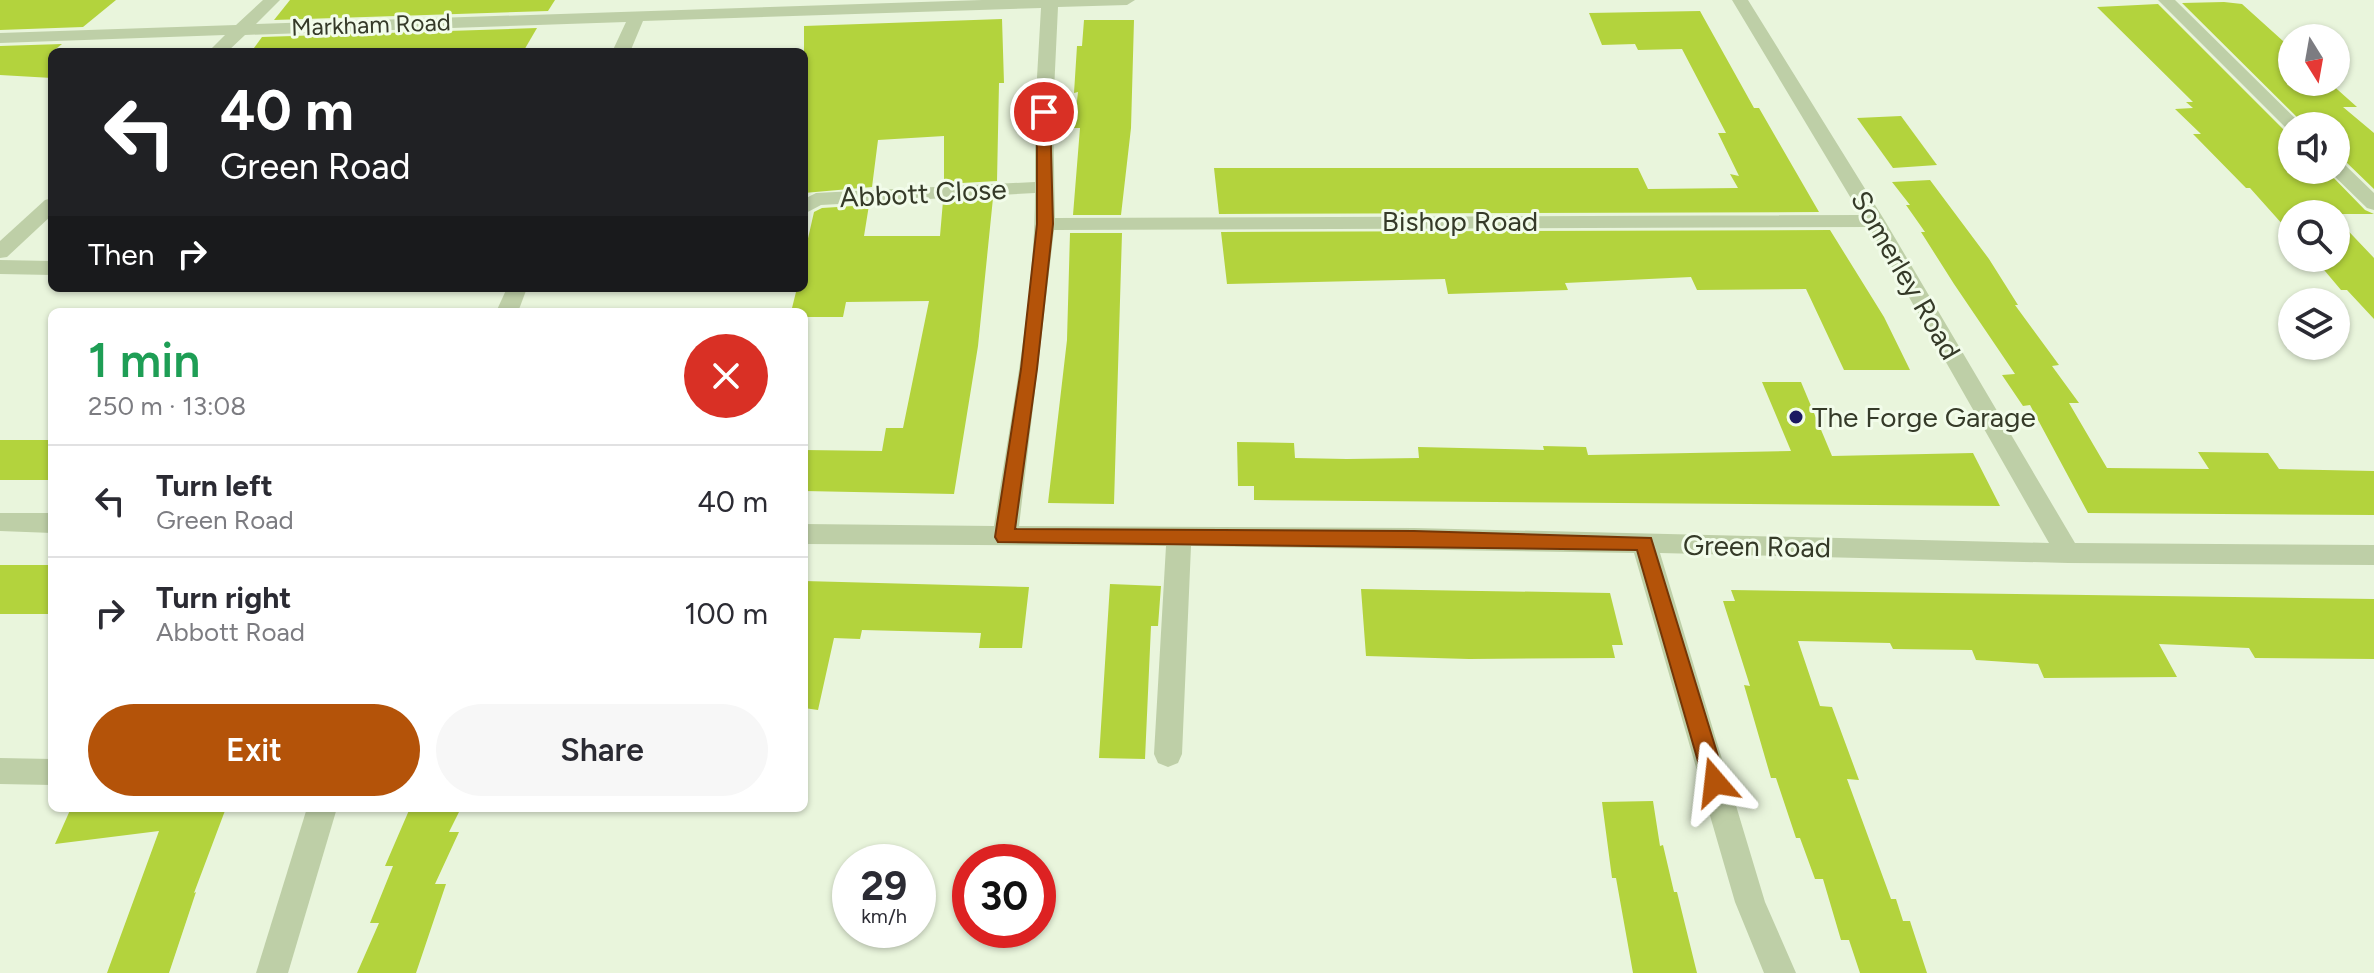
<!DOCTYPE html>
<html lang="en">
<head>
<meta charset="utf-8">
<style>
	body { margin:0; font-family:Figtree,sans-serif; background:#f7f7f7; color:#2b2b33; height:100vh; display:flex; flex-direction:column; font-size:30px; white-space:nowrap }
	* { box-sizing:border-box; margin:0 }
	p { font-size:26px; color:#7c7c81 }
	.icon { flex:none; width:44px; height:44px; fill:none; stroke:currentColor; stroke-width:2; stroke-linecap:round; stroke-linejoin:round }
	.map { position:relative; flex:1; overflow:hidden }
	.side { position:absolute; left:48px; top:308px; width:760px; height:504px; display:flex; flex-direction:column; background:#fff; border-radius:12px; box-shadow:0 2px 6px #0004 }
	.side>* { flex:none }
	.banner { position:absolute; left:48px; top:48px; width:760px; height:244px; border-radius:12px; box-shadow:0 2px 6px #0004; background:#202124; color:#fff; overflow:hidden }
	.needle { width:52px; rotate:169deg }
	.fabs { position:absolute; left:2278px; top:24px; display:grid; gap:16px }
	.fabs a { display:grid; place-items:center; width:72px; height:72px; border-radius:50%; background:#fff; box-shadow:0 2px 6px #0004; font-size:40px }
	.speed { position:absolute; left:832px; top:844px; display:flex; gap:16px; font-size:40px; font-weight:700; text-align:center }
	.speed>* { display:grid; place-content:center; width:104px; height:104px; border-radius:50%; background:#fff; box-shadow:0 2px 6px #0004; line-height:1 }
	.speed small { font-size:20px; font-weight:400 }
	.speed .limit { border:12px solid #d22; background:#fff; color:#111 }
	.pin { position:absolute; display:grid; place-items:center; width:68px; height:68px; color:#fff; margin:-34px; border:4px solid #fff; border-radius:50%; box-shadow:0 2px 8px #0007 }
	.me { position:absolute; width:88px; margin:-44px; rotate:343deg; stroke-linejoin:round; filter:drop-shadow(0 0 6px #0008) }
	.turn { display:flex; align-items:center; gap:28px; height:168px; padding:0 40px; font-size:36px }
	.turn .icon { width:104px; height:104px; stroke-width:2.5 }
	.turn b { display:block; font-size:56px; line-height:68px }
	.then { display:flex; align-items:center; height:76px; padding:0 40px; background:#0003; gap:16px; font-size:30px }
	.round { display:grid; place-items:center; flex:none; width:84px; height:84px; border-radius:42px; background:#f7f7f7 }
	.headline { display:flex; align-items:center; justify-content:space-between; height:136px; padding:0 40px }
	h1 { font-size:48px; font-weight:600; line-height:60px; color:#1e9e55 }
	.button { display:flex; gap:16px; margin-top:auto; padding:16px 40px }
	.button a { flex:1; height:92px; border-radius:48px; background:#b45309; color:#fff; font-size:32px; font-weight:600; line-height:92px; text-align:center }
	.button a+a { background:#f7f7f7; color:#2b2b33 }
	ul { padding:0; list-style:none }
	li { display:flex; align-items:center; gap:24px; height:112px; padding:0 40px; border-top:2px solid #e1e1e2 }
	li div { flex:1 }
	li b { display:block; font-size:30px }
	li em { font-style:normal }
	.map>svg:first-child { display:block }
	.building { fill:#b3d33d }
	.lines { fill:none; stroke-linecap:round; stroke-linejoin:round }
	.minor { fill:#becfa7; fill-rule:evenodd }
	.route { fill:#b45309; stroke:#753606; stroke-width:2 }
	.poi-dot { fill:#1b1961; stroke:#f2fcea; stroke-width:3 }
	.labels { text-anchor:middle; stroke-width:6; stroke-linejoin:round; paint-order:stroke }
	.far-street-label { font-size:24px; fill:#353a28; stroke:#f2fcea }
	.street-label { font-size:28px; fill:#353a28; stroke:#f2fcea }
	.poi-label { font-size:28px; fill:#353a28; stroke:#f2fcea; text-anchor:start }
</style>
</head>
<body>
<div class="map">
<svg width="2374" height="973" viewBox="0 0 2374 973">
	<rect width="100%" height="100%" fill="#e9f5dc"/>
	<g class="building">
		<polygon points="0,0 116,0 83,27 0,30"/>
		<polygon points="290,0 555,0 548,11 274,20"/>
		<polygon points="2224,2 2242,4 2292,49 2292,82 2329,82 2357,107 2343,107 2374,133 2374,189 2345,161 2336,158 2336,126 2306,126 2182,3"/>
		<polygon points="2158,4 2286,132 2292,134 2292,170 2326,170 2365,210 2374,214 2292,214 2292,235 2250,188 2246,188 2193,134 2201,134 2175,109 2193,108 2186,102 2193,102 2097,7"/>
		<polygon points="1700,11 1754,108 1759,108 1819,212 1219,214 1214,168 1638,168 1648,189 1738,188 1730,174 1739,176 1718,133 1726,133 1682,49 1638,50 1635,44 1602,45 1589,13"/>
		<polygon points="1002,19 1004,83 999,83 997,181 944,184 944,136 878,140 872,187 804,193 804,26"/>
		<polygon points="1084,20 1134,20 1131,128 1121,215 1073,215 1080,128 1074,128 1078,92 1074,93 1077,46 1082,46"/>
		<polygon points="537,28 523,52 251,52 262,37"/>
		<polygon points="62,44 52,52 52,78 0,75 0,46"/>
		<polygon points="1901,116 1937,165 1893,168 1857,118"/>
		<polygon points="1930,180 1989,259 2018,305 2015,305 2059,365 2052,366 2079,403 2069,403 2107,468 2209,469 2198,452 2268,453 2279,469 2374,471 2374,515 2088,513 2030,405 2023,406 2002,375 2015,374 1954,284 1921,232 1925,232 1906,205 1910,205 1892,182"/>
		<polygon points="993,198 978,346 954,494 804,491 804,450 882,451 886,428 903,428 929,301 846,302 843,317 804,317 804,312 791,312 797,288 804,288 804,256 814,212 822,208 869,205 864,236 940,236 943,201"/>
		<polygon points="2336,218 2374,258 2374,319 2347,290 2341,290 2314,258 2336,258"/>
		<polygon points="1830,230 1884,317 1910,370 1844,370 1806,289 1697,290 1691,277 1565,283 1568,290 1448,294 1445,279 1227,284 1221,232"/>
		<polygon points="1070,233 1122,233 1114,504 1048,503 1067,340"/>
		<polygon points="1762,382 1801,382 1832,456 1973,453 2000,506 1254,500 1254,486 1238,486 1237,442 1294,443 1295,458 1347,459 1419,458 1418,447 1544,450 1543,446 1586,447 1588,455 1791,451"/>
		<rect x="0" y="440" width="52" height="40"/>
		<rect x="0" y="565" width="52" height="49"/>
		<polygon points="804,581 1029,587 1022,648 979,648 981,633 862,630 860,639 834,638 818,710 804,708"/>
		<polygon points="1110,584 1161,586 1158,626 1151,626 1145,759 1099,758"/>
		<polygon points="1361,589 1610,593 1623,645 1612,645 1615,658 1469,659 1366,656"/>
		<polygon points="1731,590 2374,599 2374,659 2255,658 2249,648 2159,644 2177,677 2044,678 2038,664 1976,660 1972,650 1893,649 1890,643 1798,641 1820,706 1832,707 1859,780 1847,779 1891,899 1896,899 1903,921 1910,921 1927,973 1860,973 1849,940 1841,940 1823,879 1815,879 1800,838 1796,838 1776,778 1771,778 1744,685 1750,686 1723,601 1735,601"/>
		<polygon points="1653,801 1660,846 1663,845 1674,892 1677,892 1697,973 1633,973 1616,878 1612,878 1602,802"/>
		<polygon points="71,808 226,808 194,893 196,892 169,973 107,973 159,831 55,844"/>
		<polygon points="410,808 461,808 449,832 459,832 435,884 446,884 416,973 357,973 379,923 370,923 393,866 385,866"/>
	</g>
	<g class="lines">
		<g class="minor">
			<path d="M263 0H280L256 24 982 0H1135L1127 5 1058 7 1053 112 1055 218 1861 215 1732 0H1748L1885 221 2075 543 2374 545V565L2068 563 1660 553 1765 902 1796 973H1764L1735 902 1634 553 1191 546 1182 754 1178 763 1168 767 1158 763 1154 754 1166 546 804 544V524L994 526C1010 420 1035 300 1035 193L821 205 804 214V199L816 193 1035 182V112L1041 8 643 21 630 52H612L626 22 245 35 227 52H208L225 35 0 43V33L236 25ZM1869 227 2049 543 1414 528 1019 526 1054 230Z"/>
			<polygon points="2158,0 2175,0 2303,126 2292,126 2292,131 2288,130"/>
			<polygon points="2336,161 2343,163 2374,193 2374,210 2367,208 2329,171 2336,170"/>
			<polygon points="52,198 52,215 7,257 0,258 0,241 45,200"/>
			<polygon points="0,260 52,261 52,275 0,274"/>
			<polygon points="507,288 527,288 518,312 496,312"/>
			<polygon points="0,513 52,513 52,533 0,531"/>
			<polygon points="0,758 52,759 52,785 0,784"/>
			<polygon points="307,808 337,808 288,973 256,973"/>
		</g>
	</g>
	<polygon class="route" points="1044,108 1050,112 1053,224 1037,369 1015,529 1414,531 1651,538 1726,782 1723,789 1715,792 1707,789 1704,782 1637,550 998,542 995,537 1021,369 1037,224 1037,112"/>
	<circle class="poi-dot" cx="1796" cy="417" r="8"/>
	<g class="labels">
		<g class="far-street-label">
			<text transform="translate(371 25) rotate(-2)" y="8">Markham Road</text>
		</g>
		<g class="street-label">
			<text transform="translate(923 193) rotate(-3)" y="10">Abbott Close</text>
			<text x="1460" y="231">Bishop Road</text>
			<text transform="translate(1906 275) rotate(60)" y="10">Somerley Road</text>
			<text transform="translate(1757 546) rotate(1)" y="10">Green Road</text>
		</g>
		<g class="poi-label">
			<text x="1812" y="427">The Forge Garage</text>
		</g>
	</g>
</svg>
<div class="fabs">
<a><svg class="needle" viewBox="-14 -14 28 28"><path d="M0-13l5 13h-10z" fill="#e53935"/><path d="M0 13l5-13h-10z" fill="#7c7c81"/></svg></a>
<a><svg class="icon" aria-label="sound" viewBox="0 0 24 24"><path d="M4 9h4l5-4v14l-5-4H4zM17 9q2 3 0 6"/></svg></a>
<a><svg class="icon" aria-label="search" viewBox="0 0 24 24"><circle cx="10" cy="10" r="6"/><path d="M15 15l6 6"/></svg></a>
<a><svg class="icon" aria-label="layers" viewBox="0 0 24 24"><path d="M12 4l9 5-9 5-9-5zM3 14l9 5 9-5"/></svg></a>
</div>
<div class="speed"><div>29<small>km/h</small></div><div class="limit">30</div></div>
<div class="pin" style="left:1044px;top:112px;background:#d93025"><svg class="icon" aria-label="arrive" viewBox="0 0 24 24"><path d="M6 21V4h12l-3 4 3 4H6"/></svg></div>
<svg class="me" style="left:1715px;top:782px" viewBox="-20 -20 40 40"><path d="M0-17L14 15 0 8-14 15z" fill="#b45309" stroke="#fff" stroke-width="4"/></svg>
<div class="banner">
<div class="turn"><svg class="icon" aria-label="left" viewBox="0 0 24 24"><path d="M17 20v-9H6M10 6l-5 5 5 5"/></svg><div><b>40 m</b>Green Road</div></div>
<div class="then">Then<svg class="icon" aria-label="right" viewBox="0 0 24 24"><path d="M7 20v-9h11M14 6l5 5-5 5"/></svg></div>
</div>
<section class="side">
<div class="headline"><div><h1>1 min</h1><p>250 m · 13:08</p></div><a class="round" style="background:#d93025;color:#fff"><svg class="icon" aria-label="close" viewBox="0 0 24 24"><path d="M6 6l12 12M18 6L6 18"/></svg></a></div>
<ul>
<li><svg class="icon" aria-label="left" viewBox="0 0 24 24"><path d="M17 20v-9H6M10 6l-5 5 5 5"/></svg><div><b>Turn left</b><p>Green Road</p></div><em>40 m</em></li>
<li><svg class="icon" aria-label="right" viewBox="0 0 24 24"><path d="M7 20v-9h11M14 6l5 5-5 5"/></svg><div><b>Turn right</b><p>Abbott Road</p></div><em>100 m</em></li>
</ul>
<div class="button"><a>Exit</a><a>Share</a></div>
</section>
</div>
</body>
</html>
